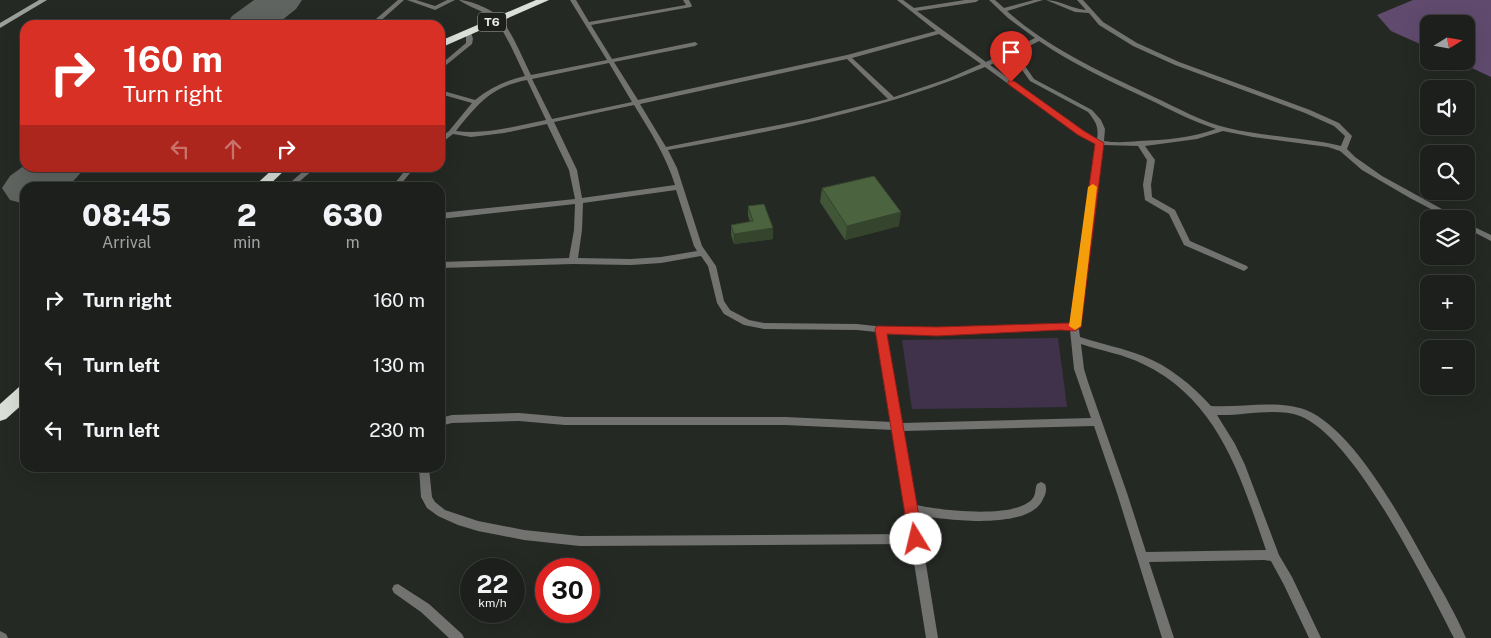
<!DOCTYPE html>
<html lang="en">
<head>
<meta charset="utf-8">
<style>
	body { margin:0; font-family:"Public Sans",sans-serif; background:#292c28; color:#f1f3f6; height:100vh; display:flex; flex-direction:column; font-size:19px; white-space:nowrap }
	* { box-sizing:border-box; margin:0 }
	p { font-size:16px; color:#a0a2a3 }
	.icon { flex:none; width:28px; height:28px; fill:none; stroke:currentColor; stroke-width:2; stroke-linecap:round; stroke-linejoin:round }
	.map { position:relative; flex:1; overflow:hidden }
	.side { position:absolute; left:20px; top:182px; width:425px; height:290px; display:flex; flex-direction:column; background:#1c1f1b; border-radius:15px; box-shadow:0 5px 20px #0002,0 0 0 1px #3a3d3a }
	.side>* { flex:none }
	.guide { position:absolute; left:20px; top:20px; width:425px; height:152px; border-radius:15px; box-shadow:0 5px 20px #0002,0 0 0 1px #3a3d3a; background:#d93025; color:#fff; overflow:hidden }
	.needle { width:32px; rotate:79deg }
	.buttons { position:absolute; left:1420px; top:15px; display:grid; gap:10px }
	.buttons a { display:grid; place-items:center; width:55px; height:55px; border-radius:10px; background:#1c1f1b; box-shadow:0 5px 20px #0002,0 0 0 1px #3a3d3a; font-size:25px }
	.speed { position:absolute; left:460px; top:558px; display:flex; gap:10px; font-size:25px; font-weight:700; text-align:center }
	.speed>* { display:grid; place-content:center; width:65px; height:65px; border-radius:50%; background:#1c1f1b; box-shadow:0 5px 20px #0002,0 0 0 1px #3a3d3a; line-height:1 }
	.speed small { font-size:12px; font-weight:400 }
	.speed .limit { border:8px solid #d22; background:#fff; color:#111 }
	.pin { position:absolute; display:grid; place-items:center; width:42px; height:42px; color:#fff; margin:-51px -21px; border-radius:50% 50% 50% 0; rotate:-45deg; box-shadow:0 0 5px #0007 }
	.pin .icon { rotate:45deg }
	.me { position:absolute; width:55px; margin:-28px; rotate:351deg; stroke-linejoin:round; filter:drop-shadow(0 0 4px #0008) }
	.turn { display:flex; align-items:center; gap:18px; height:105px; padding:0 20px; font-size:22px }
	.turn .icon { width:65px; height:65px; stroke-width:2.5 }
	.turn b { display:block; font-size:35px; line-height:42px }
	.lanes { display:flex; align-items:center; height:48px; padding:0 20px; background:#0003; justify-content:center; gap:25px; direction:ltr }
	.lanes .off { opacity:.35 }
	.eta { display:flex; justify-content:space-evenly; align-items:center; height:85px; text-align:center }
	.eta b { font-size:30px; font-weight:800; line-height:35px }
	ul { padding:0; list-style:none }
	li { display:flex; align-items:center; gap:15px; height:65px; padding:0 20px }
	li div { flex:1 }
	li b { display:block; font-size:19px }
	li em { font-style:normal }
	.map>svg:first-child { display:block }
	.green { fill:#41324c }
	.forest { fill:#604b6e }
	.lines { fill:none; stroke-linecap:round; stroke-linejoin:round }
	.runway { fill:#606460; fill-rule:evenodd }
	.street { fill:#727371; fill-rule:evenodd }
	.secondary { fill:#9c9f9a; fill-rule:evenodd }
	.highway { fill:#dadfd8; fill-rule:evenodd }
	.wall { fill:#415537 }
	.shaded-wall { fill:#35452d }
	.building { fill:#4c6340; stroke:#35452d }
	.route { fill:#d93025; stroke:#8d1f18 }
	.slow { fill:#f59e0b }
	.labels { text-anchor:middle; stroke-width:4; stroke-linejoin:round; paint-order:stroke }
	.shield { fill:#1c1f1a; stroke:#adb0ac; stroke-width:1 }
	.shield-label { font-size:12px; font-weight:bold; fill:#ebeeea }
</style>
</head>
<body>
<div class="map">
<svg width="1491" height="638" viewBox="0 0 1491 638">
	<rect width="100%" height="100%" fill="#252924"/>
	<polygon class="green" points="1058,338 1067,407 912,409 902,340"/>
	<polygon class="forest" points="1413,0 1491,0 1491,77 1457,61 1466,61 1466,24 1429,24 1429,48 1391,31 1377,15"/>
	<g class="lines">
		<g class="runway">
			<polygon points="254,0 302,0 296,9 276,25 226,25 232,16"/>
			<path d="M25 165V168H84C66 195 54 188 25 188V204L10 200 2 188 10 176Z"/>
		</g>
		<g class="street">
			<polygon points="398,0 404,0 376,25 369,25"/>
			<polygon points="407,0 416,0 435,6 447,0 455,0 435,10"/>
			<path d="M459 0C470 0 494 10 501 19 514 36 522 57 531 75L607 60 570 0H576L589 22 686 5 683 0H689L692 6 691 7 591 25 612 59 695 42 698 44 695 46 614 62 638 100 847 55 936 31 897 0H903L914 8 965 0H979L976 2 917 11 986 62 1035 38 1008 18 989 0H995L1004 8 1034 0H1043L1007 11C1049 49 1103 73 1154 97 1178 108 1202 122 1228 128 1265 137 1304 137 1341 146L1345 136 1334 126 1305 113 1175 65 1133 46 1099 25 1089 13 1075 12 1046 0C1060 0 1072 9 1086 10L1077 0H1083L1103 22 1137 43 1179 62 1310 110 1339 123 1352 136 1347 149 1355 157 1382 176 1460 219H1450L1410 198 1362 170 1340 151 1328 147 1253 137 1223 131 1197 139 1145 146 1155 160 1151 185 1152 197 1175 210 1190 241 1247 266 1248 268 1244 271 1184 245 1169 214 1145 200 1143 185 1147 160 1138 146 1103 145 1078 322 1080 337C1101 344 1123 348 1143 356 1169 366 1192 385 1211 406 1240 408 1278 399 1306 410 1355 430 1405 525 1430 570 1443 592 1456 615 1466 638H1454C1426 584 1355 437 1300 416 1276 407 1243 416 1217 415L1235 444 1245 465 1279 555 1292 577 1321 638H1309L1284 585 1271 561 1264 560 1149 562 1174 638H1162L1117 493 1094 426 904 431 916 505C939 510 1017 520 1033 498 1036 494 1035 488 1037 484L1041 482 1045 484C1047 489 1046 494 1043 499 1030 531 945 520 918 515L938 638H926L911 544 580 546 524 540 478 531 458 525 438 516 427 508 421 497 419 468H429L432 497 435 502 445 510 478 521 524 530 580 536 910 534 894 430 785 425H565L519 421 452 423 440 426V418L452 415 519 413 565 417H785L892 422 879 354 877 332 857 330 764 329 744 325 724 314 717 303 708 266 701 256 661 263 631 265 573 264 440 268V262L569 258 574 230 575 204 440 219V213L575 199 569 170 547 124 504 133 471 137 453 134 440 144V138L449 131 472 103 440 94V90L475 100C490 88 507 80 525 76 519 64 503 26 493 18 483 11 469 7 459 0ZM939 34 981 64 947 79 894 97 852 58ZM1039 41C1073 64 1111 82 1148 99 1171 110 1192 121 1216 129 1192 138 1164 140 1139 141 1127 142 1116 143 1104 141L1105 129 1101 120 1092 110 1034 79 1016 53ZM1011 55 1030 81 1088 112C1096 122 1099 127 1097 139L1085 133 990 65ZM847 59 888 99 809 119 666 147 640 104ZM609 63 632 102 552 119 532 79ZM985 67 1080 136 1096 144 1070 323 902 329 857 324 764 323 749 320 730 310 724 301 716 266 702 246 677 168 668 150C776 131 884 110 985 67ZM527 80 546 120C516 126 486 135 456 131 478 104 491 87 527 80ZM634 105C650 131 666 156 675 185L582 198 577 170 554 122ZM676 190 694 246 697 251 661 257 631 259 578 258 582 230 583 203ZM1060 329 1070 330 1074 369 1091 418 902 423 889 354 886 334 902 335ZM1081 344C1102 351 1123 354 1143 364 1219 400 1241 478 1266 550L1146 552 1127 493 1088 382 1084 369Z"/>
			<polygon points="466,31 471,32 473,39 472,44 440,70 440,65 466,43"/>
			<polygon points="307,168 315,168 292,188 284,188"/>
			<polygon points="407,168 414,168 398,188 391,188"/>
			<polygon points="1466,223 1491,235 1491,241 1466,228"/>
			<polygon points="398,584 429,604 462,634 464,638 449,638 421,612 394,593 392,589 394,585"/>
			<polygon points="0,631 6,634 8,638 0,638"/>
		</g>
		<polygon class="secondary" points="39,0 47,0 0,28 0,23"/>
		<g class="highway">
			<polygon points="536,0 549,0 440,48 440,41"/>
			<polygon points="274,168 287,168 266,188 252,188"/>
			<polygon points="25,386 25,402 6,419 0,421 0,404 19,387"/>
		</g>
	</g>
	<g class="wall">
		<polygon points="822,188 899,226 845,240 820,202"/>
		<polygon points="748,206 773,239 734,244 731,235 731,225 750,222 748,216"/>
	</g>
	<g class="shaded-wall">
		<polygon points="901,212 899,226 845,240 847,226"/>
		<polygon points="773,228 773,239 734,244 734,234"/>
	</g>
	<g class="building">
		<polygon points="874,176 901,212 847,226 822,188"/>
		<polygon points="764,204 773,228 734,234 731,225 753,221 748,206"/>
	</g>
	<polygon class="route" points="1008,81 1014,81 1084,131 1104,143 1081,327 1075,331 1060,330 937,336 887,334 923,539 921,544 916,546 911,544 909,539 875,329 877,326 937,327 1070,323 1095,144 1078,135 1008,84"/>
	<polygon class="slow" points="1093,184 1097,187 1081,326 1075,330 1069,326 1088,187"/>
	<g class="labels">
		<rect class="shield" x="478" y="12.5" width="28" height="19" rx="4"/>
		<g class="shield-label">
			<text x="492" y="26">T6</text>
		</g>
	</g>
</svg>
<div class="buttons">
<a><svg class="needle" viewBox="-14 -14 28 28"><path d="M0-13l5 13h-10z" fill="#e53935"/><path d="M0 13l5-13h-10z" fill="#a0a2a3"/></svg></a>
<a><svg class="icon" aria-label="sound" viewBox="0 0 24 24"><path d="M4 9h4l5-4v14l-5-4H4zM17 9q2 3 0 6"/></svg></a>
<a><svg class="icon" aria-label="search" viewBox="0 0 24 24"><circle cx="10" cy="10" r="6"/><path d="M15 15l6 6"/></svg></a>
<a><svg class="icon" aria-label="layers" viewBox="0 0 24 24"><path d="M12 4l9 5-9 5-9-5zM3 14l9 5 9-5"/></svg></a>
<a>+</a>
<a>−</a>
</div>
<div class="speed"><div>22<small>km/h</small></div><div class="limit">30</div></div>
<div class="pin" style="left:1011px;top:82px;background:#d93025"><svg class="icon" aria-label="arrive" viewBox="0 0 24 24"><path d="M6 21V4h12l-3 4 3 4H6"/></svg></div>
<svg class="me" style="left:916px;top:539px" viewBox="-20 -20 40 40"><circle r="19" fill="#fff"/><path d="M0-13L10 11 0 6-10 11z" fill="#d93025"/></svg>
<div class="guide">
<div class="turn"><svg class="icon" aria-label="right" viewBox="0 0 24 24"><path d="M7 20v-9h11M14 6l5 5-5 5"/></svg><div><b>160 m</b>Turn right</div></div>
<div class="lanes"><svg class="icon off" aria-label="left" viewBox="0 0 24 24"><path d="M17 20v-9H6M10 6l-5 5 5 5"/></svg><svg class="icon off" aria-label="ahead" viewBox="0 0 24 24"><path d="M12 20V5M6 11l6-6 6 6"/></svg><svg class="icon" aria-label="right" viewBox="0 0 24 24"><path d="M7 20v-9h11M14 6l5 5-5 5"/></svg></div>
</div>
<section class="side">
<div class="eta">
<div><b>08:45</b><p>Arrival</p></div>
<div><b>2</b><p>min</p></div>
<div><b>630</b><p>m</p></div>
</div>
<ul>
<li><svg class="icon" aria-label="right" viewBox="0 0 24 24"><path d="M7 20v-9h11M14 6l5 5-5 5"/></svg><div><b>Turn right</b></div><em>160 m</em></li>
<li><svg class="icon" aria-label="left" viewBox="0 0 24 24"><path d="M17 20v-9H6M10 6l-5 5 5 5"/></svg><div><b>Turn left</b></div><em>130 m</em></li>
<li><svg class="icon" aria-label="left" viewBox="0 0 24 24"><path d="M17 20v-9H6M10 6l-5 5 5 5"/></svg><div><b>Turn left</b></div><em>230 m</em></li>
</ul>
</section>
</div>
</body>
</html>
